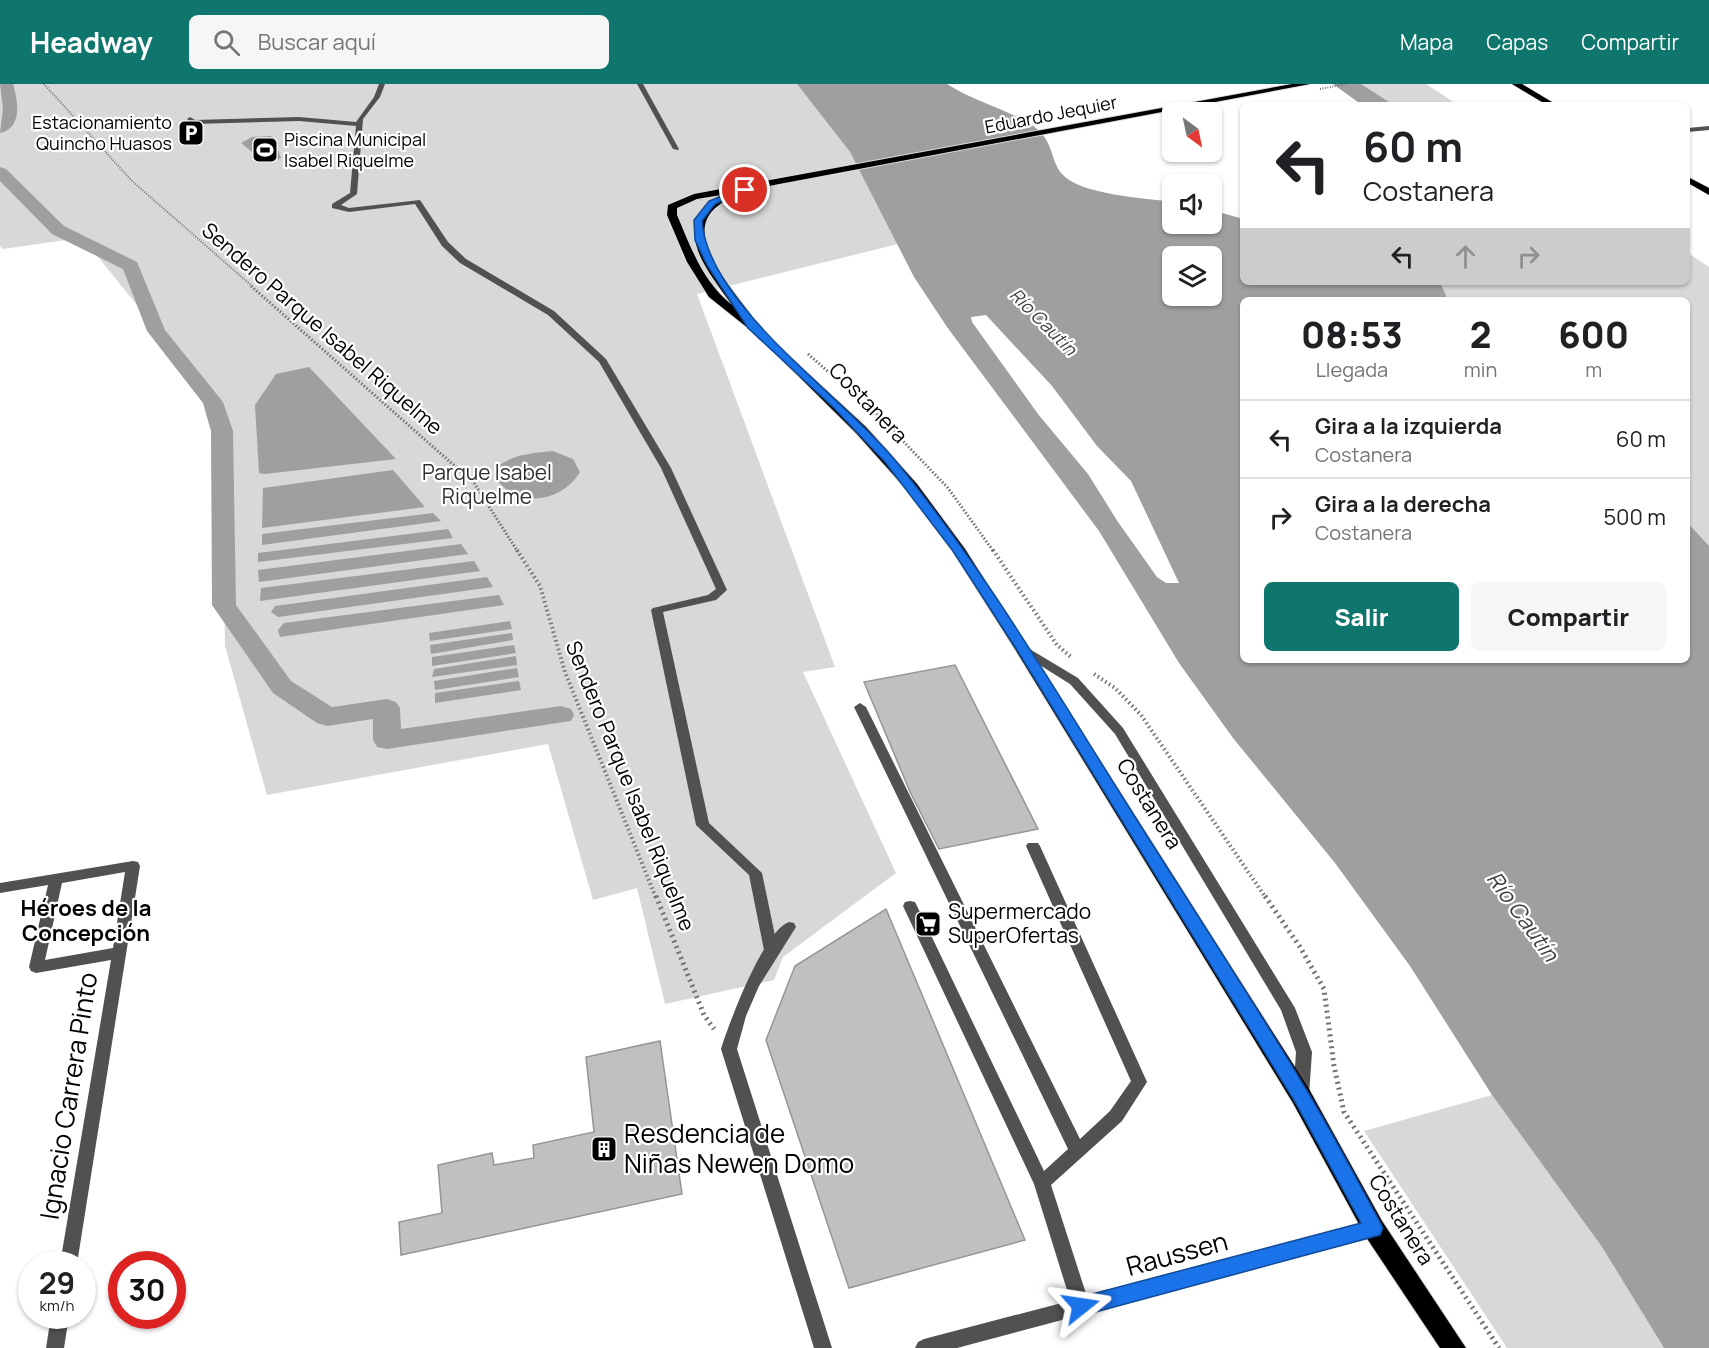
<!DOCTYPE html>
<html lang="es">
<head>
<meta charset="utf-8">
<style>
	body { margin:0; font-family:Manrope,sans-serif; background:#f6f6f6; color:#202124; height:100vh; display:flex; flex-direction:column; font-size:22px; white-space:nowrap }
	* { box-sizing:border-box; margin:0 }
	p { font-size:20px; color:#757577 }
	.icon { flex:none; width:33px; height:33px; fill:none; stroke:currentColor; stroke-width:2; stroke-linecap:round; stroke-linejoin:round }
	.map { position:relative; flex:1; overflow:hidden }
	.side { position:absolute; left:1240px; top:213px; width:450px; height:366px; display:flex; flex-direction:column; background:#fff; border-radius:9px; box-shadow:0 2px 4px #0004 }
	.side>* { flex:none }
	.banner { position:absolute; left:1240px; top:18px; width:450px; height:183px; border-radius:9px; box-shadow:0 2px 4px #0004; background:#fff; color:#202124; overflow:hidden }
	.needle { width:39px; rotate:147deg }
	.controls { position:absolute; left:1162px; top:18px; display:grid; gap:12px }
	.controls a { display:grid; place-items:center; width:60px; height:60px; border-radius:9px; background:#fff; box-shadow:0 2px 4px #0004; font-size:30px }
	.speed { position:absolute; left:18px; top:1167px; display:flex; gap:12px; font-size:30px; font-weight:700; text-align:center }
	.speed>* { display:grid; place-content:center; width:78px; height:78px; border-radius:50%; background:#fff; box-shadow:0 2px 4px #0004; line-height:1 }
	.speed small { font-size:15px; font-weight:400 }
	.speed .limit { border:9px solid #d22; background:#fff; color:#111 }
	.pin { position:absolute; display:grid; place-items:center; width:51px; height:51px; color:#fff; margin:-26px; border:3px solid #fff; border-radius:50%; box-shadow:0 2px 6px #0007 }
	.me { position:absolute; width:66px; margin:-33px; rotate:75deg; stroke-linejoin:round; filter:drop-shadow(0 0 4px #0008) }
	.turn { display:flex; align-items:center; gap:21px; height:126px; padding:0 24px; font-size:27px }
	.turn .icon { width:78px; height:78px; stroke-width:2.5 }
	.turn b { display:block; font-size:42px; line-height:51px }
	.lanes { display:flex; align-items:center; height:57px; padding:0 24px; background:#0003; justify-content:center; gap:30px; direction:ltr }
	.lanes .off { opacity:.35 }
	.eta { display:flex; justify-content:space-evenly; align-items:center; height:102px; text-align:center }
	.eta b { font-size:36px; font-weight:800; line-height:42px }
	.primary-button { display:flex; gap:12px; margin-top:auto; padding:12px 24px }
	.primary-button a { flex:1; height:69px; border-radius:9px; background:#0f766e; color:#fff; font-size:24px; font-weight:800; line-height:69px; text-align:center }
	.primary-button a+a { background:#f6f6f6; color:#202124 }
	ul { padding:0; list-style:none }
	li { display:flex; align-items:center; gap:18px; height:78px; padding:0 24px; border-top:2px solid #e0e0e0 }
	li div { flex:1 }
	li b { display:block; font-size:22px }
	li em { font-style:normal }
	header { display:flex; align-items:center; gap:36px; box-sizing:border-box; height:84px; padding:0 30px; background:#0f766e; color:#fff }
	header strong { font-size:28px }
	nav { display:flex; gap:33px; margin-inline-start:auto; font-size:21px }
	.search { width:420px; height:54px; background:#f6f6f6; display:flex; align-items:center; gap:15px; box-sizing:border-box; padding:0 21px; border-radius:9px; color:#757577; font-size:22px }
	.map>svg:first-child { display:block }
	.green { fill:#d8d8d8 }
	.water { fill:#9f9f9f; fill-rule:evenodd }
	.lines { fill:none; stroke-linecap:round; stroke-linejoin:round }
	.canal { fill:#9f9f9f; fill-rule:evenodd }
	.building { fill:#c0c0c0; stroke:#959595; stroke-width:1.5 }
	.primary-casing { stroke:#dbdbdb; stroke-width:1 }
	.trunk-casing { stroke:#dbdbdb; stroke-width:2 }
	.path-far3 { stroke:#737373; stroke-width:2; stroke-dasharray:1 1.5; stroke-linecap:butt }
	.path-far2 { stroke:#737373; stroke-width:3; stroke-dasharray:1.5 2; stroke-linecap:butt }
	.path-far1 { stroke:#737373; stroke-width:4; stroke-dasharray:1.5 3; stroke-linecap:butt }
	.path { stroke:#737373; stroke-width:5; stroke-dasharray:2 4; stroke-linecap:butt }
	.service { fill:#515151; fill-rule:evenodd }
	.minor { fill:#515151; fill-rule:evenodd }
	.primary { fill:#000; fill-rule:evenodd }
	.trunk { fill:#000; fill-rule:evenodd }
	.route { fill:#1a73e8; stroke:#114b97; stroke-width:1.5 }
	.labels { text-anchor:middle; stroke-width:4.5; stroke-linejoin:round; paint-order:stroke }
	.far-street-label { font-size:18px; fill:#000; stroke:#fff }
	.far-poi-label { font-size:18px; fill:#000; stroke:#fff; text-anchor:end }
	.far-water-label { font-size:18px; font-style:italic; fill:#404040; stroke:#fff }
	.street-label { font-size:21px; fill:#000; stroke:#fff }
	.park-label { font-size:21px; fill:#2f2f2f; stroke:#fff }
	.poi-label { font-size:21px; fill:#000; stroke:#fff; text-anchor:start }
	.neighbourhood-label { font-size:22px; font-weight:bold; fill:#000; stroke:#fff }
	.water-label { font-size:22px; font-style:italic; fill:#404040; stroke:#fff }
	.near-street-label { font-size:26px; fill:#000; stroke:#fff }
	.near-poi-label { font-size:26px; fill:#000; stroke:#fff; text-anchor:start }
</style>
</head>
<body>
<header>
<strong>Headway</strong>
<div class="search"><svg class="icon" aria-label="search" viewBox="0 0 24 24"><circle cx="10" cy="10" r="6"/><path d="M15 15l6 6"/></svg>Buscar aquí</div>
<nav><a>Mapa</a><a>Capas</a><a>Compartir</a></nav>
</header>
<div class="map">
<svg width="1709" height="1264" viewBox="0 0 1709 1264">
	<rect width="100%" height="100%" fill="#fff"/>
	<g class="green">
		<polygon points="0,0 797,0 850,68 898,160 697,210 835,583 803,588 896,789 783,873 774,896 665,920 637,804 593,816 548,660 267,711 225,562 222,327 95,169 87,153 3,165 0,162"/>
		<polygon points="1361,0 1426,0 1458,21 1394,21"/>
		<polygon points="1688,169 1709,183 1709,462 1688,439 1688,216 1448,216 1440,198 1688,198"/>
		<polygon points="1492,1011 1602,1163 1664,1264 1507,1264 1364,1047"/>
	</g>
	<g class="water">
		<path d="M797 0H947C973 17 1004 24 1030 40 1055 55 1049 75 1062 90 1080 111 1146 114 1173 118V140H1212V126L1243 135 1244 198H1440L1448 216H1244V576H1688V439L1709 462V1264H1664L1602 1163 1492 1011 1410 882 1335 779 1233 654 1179 579 1099 447 947 243 914 193 850 68ZM1173 172H1212V212H1173ZM986 231 1052 302 1097 362 1131 397 1179 499H1166L1157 493 1118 438 1088 390 1038 330 972 238 971 233Z"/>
		<polygon points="1333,0 1361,0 1394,21 1362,21"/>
		<path d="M270 52 273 53 281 74C265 83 253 68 241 59L252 53Z"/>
		<polygon points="309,283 396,375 265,390 259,389 255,321 276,290"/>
		<path d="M553 367 573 375 580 388C562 418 519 425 497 396L496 384C512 370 533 369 553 367Z"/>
		<polygon points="393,386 425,423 262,444 263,404"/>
		<polygon points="433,429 441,437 262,461 262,450"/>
		<polygon points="448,445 453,454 258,478 258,469"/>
		<polygon points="461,460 468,470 259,498 258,486"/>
		<polygon points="474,477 480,487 260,517 261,504"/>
		<polygon points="487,493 493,503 278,533 271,528 275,522"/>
		<polygon points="499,511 504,521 280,553 278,546 284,539"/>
		<polygon points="510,537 512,545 430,557 429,549"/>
		<polygon points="512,549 513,556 431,570 430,561"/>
		<polygon points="514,561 516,569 432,582 432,573"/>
		<polygon points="516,572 517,581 432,593 434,585"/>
		<polygon points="517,584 519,593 435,606 434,597"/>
		<polygon points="519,597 521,606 435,619 435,609"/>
	</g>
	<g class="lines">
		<g class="canal">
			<path d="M0 0H13C18 17 23 44 0 49L3 25Z"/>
			<polygon points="0,83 6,85 64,142 137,178 165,246 223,318 233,347 236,521 291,597 332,623 387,615 396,618 400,624 401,645 561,622 571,625 574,631 571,637 387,665 377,663 373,656 373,635 327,642 317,639 273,609 212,521 211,347 203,319 147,247 123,185 52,150 0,97"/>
		</g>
	</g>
	<g class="building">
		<polygon points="955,581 1038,745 939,765 911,710 864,598"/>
		<polygon points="886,825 1025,1156 849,1204 766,956 795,882"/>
		<polygon points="660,957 682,1110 401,1171 399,1138 442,1129 438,1081 492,1069 494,1081 534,1074 533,1061 594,1048 586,973"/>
	</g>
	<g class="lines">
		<g class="primary-casing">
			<g id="primary">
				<polygon points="1512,0 1522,0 1557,21 1547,21"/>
				<polygon points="1688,93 1709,104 1709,111 1688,99"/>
			</g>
		</g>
		<g class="trunk-casing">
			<path id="trunk" d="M1292 0H1310L732 109 731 113C722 119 712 124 707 135 694 163 735 209 751 231L748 234 866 343 917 400 965 465 1309 1005 1382 1137 1466 1264H1440L1366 1153 1293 1019 1015 565 952 466 907 406 856 349 758 252 709 213 687 178 667 131 668 121 694 110ZM721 111C669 144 706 184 732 221 703 198 691 164 677 131V124L697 115Z"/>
		</g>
		<g class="path-far3">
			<polyline points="44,0 131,96 253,203"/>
			<polyline points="1320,5 1346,0"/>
		</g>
		<g class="path-far2">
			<polyline points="251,202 474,399 518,468"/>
			<polyline points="808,270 880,333 948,404 994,468"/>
		</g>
		<g class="path-far1">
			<polyline points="517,466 540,502 565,588 656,814"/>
			<polyline points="993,466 1057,561 1071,573"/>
			<polyline points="1094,590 1115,604 1141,631 1266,814"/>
		</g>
		<g class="path">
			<polyline points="656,812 704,931 714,945"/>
			<polyline points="1265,812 1300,863 1324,905 1334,982 1344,1028 1499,1264"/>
		</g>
		<g class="service">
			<polygon points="379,0 385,0 380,13 363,35 357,110 341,121 349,124 420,116 448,158 466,175 554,227 606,275 671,384 727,506 716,516 663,528 709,739 762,789 778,866 776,870 771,872 766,870 764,866 749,791 696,741 651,526 653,524 708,511 716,505 661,384 599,278 548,231 460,179 442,162 415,120 349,128 332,124 332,120 350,109 356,42 299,37 194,40 187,35 190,33 195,36 299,33 356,38 374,13"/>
			<polygon points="637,0 643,0 679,65 678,66 673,65"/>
			<polygon points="1023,561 1078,594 1123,644 1295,924 1312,968 1309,1011 1306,1016 1301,1018 1296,1016 1293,1011 1296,968 1281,926 1115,650 1070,600 1019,568 1017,565 1019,562"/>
			<polygon points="860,619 866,623 1080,1055 1110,1027 1131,997 1026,762 1028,759 1038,759 1040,762 1147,998 1122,1037 1051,1101 1090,1222 1087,1228 1081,1231 1075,1228 1072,1222 1034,1100 903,822 905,818 910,817 915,818 917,822 1044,1087 1068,1065 854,623"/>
		</g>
		<g class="minor">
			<polygon points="1709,42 1709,46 1688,48 1688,44"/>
			<path d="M133 777 138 778 140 782 77 1180H60L111 876 36 889 31 887 29 883 48 801 0 809V799ZM125 788 113 864 45 876 62 799Z"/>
			<path d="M789 838 794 839 796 843 759 902 746 932 737 965 832 1264H814L721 965C729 939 764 846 789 838Z"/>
			<polygon points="1374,1137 1380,1139 1382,1145 1380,1151 1374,1153 957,1264 915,1264 918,1258 924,1255"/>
			<polygon points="51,1232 69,1232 64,1264 46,1264"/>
		</g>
		<use href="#primary" class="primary"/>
		<use href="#trunk" class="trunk"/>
	</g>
	<path class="route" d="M742 104 749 106 715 120 702 137C708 221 841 311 894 375 980 479 1049 596 1120 709 1182 808 1246 905 1306 1005 1332 1048 1356 1094 1380 1138L1383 1144 1380 1151 1081 1232 1074 1229 1071 1222 1074 1216 1081 1213 1361 1139 1295 1018 1017 566 953 467 885 378 834 324 748 244 707 181 695 156 694 136 709 117Z"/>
	<defs>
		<g id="parking-square" transform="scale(1.35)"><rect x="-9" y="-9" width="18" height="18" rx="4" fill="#000" stroke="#fff"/><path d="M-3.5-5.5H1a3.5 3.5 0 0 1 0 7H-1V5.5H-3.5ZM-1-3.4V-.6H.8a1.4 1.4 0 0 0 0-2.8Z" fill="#fff"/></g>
		<g id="stadium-square" transform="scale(1.35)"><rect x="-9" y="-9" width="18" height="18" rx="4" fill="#000" stroke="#fff"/><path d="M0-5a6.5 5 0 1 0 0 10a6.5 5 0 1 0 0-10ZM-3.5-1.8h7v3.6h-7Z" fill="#fff"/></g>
		<g id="supermarket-square" transform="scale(1.35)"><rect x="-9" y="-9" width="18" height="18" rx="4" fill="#000" stroke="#fff"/><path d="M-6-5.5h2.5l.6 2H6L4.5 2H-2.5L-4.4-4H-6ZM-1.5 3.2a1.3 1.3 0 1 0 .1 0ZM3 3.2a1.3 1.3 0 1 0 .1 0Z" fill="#fff"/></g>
		<g id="building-square" transform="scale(1.35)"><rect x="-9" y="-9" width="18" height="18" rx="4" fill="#000" stroke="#fff"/><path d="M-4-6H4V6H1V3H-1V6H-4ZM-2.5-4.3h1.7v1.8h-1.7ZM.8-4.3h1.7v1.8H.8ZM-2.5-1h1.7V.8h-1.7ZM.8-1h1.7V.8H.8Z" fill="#fff"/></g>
	</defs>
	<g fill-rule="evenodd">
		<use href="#parking-square" x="191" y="49"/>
		<use href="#stadium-square" x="265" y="66"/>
		<use href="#supermarket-square" x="928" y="840"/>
		<use href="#building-square" x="604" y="1065"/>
	</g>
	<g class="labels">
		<g class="far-street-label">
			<text transform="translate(1051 31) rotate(-11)" y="6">Eduardo Jequier</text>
		</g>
		<g class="far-poi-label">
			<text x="172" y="45">Estacionamiento<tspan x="172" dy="21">Quincho Huasos</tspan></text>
			<text x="284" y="62" text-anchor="start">Piscina Municipal<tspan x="284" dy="21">Isabel Riquelme</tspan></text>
		</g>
		<g class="far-water-label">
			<text transform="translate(1043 238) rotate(45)" y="6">Río Cautín</text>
		</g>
		<g class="street-label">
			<text transform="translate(322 245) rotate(41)" y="7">Sendero Parque Isabel Riquelme</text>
			<text transform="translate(868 319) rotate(46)" y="7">Costanera</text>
			<text transform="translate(630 702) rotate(68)" y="7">Sendero Parque Isabel Riquelme</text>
			<text transform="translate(1149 720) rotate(58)" y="7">Costanera</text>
			<text transform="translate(1401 1136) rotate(58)" y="7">Costanera</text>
		</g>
		<g class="park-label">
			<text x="487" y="396">Parque Isabel<tspan x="487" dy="24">Riquelme</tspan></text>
		</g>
		<g class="poi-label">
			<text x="948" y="835">Supermercado<tspan x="948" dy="24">SuperOfertas</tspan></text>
		</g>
		<g class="neighbourhood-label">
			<text x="86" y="832">Héroes de la<tspan x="86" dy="25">Concepción</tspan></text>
		</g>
		<g class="water-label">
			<text transform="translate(1523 832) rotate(54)" y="8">Río Cautín</text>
		</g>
		<g class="near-street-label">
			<text transform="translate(69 1012) rotate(-81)" y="9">Ignacio Carrera Pinto</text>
			<text transform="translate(1177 1170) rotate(-15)" y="9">Raussen</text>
		</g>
		<g class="near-poi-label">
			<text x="624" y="1059">Resdencia de<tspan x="624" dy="30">Niñas Newen Domo</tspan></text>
		</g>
	</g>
</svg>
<div class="controls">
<a><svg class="needle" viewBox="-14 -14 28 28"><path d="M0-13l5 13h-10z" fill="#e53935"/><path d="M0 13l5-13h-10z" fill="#757577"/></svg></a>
<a><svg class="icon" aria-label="sound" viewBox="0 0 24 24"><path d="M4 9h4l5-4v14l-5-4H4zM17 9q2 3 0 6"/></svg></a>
<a><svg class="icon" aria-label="layers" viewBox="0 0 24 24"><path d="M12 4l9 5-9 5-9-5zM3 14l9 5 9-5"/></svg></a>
</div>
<div class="speed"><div>29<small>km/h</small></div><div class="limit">30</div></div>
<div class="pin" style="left:745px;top:106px;background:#d93025"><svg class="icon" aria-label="arrive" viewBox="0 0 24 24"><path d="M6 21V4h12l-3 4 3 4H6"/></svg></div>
<svg class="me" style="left:1081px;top:1222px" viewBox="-20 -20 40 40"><path d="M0-17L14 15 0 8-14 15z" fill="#1a73e8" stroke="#fff" stroke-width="4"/></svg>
<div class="banner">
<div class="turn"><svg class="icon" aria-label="left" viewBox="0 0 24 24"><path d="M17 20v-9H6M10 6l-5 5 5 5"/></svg><div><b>60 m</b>Costanera</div></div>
<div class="lanes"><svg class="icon" aria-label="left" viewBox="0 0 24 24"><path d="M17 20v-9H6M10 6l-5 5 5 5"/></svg><svg class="icon off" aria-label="ahead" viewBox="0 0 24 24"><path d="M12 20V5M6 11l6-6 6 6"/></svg><svg class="icon off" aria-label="right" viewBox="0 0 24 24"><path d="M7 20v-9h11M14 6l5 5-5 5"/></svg></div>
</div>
<section class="side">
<div class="eta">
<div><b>08:53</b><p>Llegada</p></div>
<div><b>2</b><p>min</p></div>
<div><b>600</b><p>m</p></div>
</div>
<ul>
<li><svg class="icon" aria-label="left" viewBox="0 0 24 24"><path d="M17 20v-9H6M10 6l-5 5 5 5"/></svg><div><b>Gira a la izquierda</b><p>Costanera</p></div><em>60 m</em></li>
<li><svg class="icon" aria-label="right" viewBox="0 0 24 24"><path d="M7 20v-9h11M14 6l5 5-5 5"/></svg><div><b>Gira a la derecha</b><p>Costanera</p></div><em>500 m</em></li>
</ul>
<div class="primary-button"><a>Salir</a><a>Compartir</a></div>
</section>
</div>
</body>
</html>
